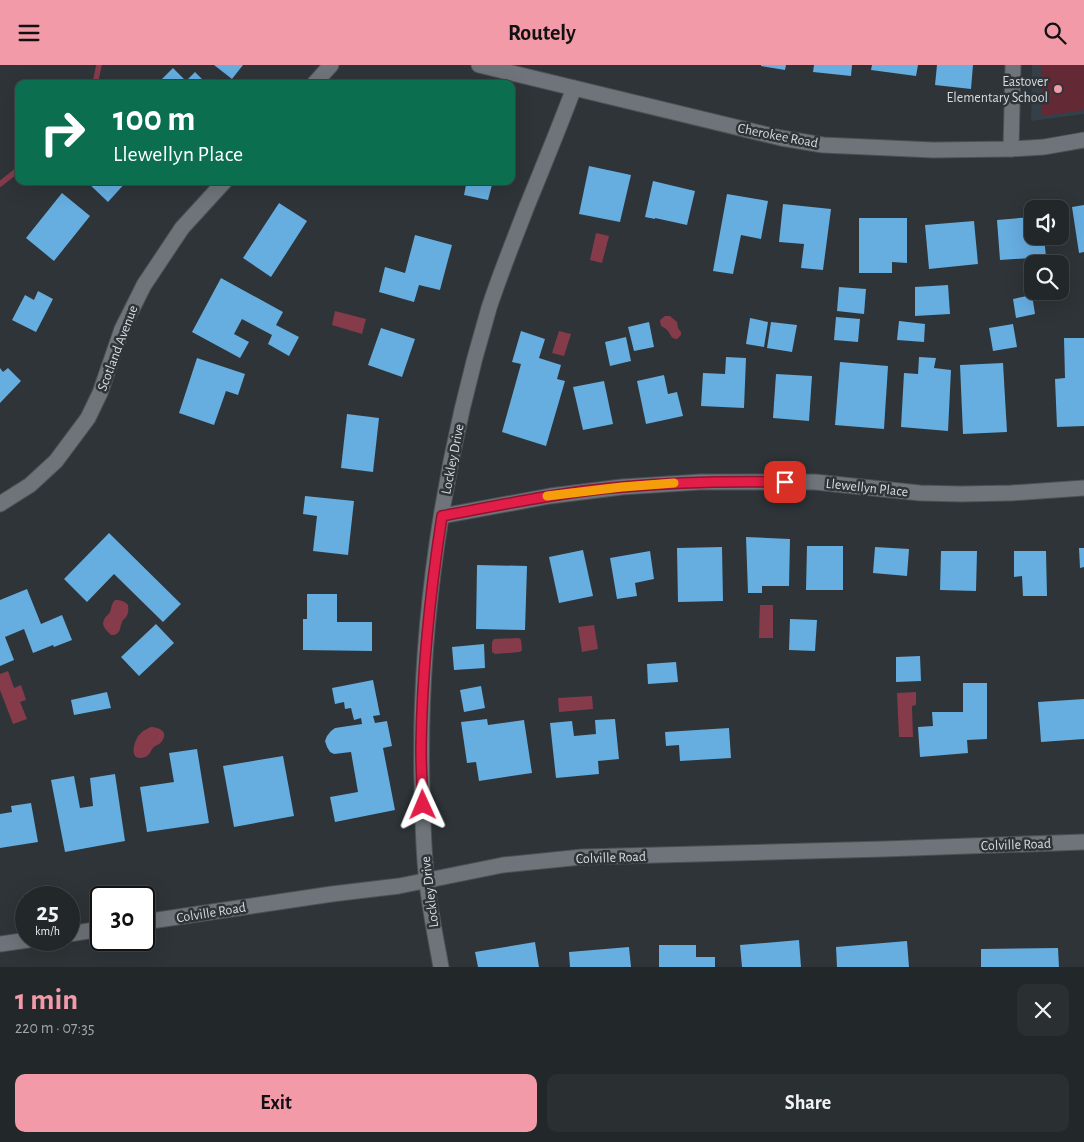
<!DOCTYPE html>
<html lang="en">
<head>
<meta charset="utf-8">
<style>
	body { margin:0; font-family:"Alegreya Sans",sans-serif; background:#2a2f32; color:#f1f3f6; height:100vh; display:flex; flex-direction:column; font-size:19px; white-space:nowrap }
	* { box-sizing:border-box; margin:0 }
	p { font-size:16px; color:#a2a5a8 }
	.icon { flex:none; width:28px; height:28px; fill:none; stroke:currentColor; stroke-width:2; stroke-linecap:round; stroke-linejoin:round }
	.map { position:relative; height:902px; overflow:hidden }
	.details { display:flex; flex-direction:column; background:#22272a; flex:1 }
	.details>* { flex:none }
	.top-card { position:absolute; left:15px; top:15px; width:500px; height:105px; border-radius:10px; box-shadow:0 5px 20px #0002,0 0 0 1px #3f4447; background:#0b6e4f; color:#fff; overflow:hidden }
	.buttons { position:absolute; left:1024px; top:135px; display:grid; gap:10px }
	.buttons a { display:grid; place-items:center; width:45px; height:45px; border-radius:10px; background:#22272a; box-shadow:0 5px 20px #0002,0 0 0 1px #3f4447; font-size:25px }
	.speed { position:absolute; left:15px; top:821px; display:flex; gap:10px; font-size:25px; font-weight:700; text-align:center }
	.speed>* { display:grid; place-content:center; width:65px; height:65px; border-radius:50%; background:#22272a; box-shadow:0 5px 20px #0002,0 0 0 1px #3f4447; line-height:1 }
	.speed small { font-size:12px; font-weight:400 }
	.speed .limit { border:2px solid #111; border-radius:8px; background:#fff; color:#111 }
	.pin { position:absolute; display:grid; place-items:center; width:42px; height:42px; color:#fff; margin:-21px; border-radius:10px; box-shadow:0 2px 8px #0006 }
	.me { position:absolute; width:55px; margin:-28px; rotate:359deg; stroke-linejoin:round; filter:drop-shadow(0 0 4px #0008) }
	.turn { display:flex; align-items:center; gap:18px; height:105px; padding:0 15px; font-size:22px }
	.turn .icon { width:65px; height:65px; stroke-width:2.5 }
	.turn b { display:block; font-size:35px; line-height:42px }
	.round { display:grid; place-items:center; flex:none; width:52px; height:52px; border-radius:10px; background:#2a2f32 }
	.summary { display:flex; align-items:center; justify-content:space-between; height:85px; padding:0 15px }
	h1 { font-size:30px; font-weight:600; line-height:38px; color:#f39aa9 }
	.button { display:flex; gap:10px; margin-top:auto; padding:10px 15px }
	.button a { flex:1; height:58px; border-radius:10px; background:#f39aa9; color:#111; font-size:20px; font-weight:600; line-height:58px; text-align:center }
	.button a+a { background:#2a2f32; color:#f1f3f6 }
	header { display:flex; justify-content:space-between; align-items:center; height:65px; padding:0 15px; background:#f39aa9; color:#111; font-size:22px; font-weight:600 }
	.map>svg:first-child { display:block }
	.built { fill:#343f48 }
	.green { fill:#632935 }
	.water { fill:#863b4b }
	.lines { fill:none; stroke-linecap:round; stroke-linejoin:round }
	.stream { stroke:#863b4b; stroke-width:5.5 }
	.building { fill:#66ade0 }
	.minor-casing { stroke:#4c5154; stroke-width:17 }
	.minor { stroke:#6e747a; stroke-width:15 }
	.route-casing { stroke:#92132f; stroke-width:12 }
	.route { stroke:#e11d48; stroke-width:9 }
	.slow { stroke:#f59e0b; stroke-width:9 }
	.poi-dot { fill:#f39aa9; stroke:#2e3438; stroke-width:2 }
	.labels { text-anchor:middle; stroke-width:5; stroke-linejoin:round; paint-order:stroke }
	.poi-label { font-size:14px; fill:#d7dbde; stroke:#2e3438; text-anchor:end }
	.street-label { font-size:14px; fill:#d7dbde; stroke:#2e3438 }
</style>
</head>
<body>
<header><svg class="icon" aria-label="menu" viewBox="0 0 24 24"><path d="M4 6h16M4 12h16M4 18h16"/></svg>Routely<svg class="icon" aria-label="search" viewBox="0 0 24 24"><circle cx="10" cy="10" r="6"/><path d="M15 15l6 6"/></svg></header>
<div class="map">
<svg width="1084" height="902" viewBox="0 0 1084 902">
	<rect width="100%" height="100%" fill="#2e3438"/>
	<polygon class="built" points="1032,0 1084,0 1084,49 1031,56"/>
	<polygon class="green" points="1041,0 1084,0 1084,45 1042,51"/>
	<g class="water">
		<polygon points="596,168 609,171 602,198 590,195"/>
		<polygon points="335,246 366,254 362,269 332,260"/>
		<path d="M665 251H670L677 257 678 263 681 267V270L677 274C670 274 671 268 666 264 665 263 663 262 661 261L660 255Z"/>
		<polygon points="559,266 571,269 564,291 552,288"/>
		<path d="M115 535C120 535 125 536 128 540 129 547 128 551 123 555 119 562 122 570 111 570 106 565 100 560 105 553 106 551 109 549 110 547 112 542 111 539 115 535Z"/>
		<polygon points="760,540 773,540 773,573 759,573"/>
		<polygon points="594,560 598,584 582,587 578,562"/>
		<polygon points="519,573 521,575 522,585 520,587 495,589 492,587 492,577 494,574"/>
		<polygon points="8,606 14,623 21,620 26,635 20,637 27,654 13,659 0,625 0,609"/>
		<polygon points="916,627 916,640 912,641 913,672 899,672 897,628"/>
		<polygon points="592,631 593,644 559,647 558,633"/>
		<path d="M151 662C159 662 169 667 162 676 160 680 155 680 153 683 150 686 150 690 145 692 128 698 133 675 141 668 144 665 147 664 151 662Z"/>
	</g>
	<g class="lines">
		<g class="stream">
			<polyline points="95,19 99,0"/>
			<polyline points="0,119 19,104"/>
		</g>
	</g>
	<g class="building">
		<polygon points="214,0 243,0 232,14"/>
		<polygon points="761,0 786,0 785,5 761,1"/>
		<polygon points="814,0 852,0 851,11 813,7"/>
		<polygon points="872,0 918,0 916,11 871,5"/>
		<polygon points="937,0 973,0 971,24 935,20"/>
		<polygon points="173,3 186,16 195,7 207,19 157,19"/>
		<polygon points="589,101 631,110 620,157 579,149"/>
		<polygon points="86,116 127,116 108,137"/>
		<polygon points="455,116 493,116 488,135 464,130 466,120"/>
		<polygon points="653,116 695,126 687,160 655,153 655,154 645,152"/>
		<polygon points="62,128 90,151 54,196 26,173"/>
		<polygon points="727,129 768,136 761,174 741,170 733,209 713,206"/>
		<polygon points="279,138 307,156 271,212 243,193"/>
		<polygon points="783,139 831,144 823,205 801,203 804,179 779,177"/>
		<polygon points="1084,140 1084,187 1079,188 1072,142"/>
		<polygon points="1032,152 1032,171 1044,171 1046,192 1000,195 997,155"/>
		<polygon points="859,153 907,153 907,198 892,197 892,208 859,208"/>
		<polygon points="974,156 978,199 929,204 925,160"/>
		<polygon points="415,170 452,180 440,225 419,220 414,237 379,227 385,202 405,208"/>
		<polygon points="221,213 283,247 276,260 299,272 289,291 268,279 272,270 242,254 234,269 249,277 240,293 192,267"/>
		<polygon points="948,220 950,249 915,251 915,222"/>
		<polygon points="839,222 866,224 864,249 837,246"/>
		<polygon points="38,226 53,234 36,267 12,255 25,230 34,235"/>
		<polygon points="1032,230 1035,249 1016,253 1013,234"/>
		<polygon points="836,252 860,254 858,277 834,275"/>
		<polygon points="750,253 768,257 764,282 746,279"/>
		<polygon points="899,256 925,259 924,277 897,275"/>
		<polygon points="649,257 654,282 634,286 628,262"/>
		<polygon points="771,257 797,260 792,287 767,283"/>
		<polygon points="1013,259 1017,282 993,286 989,263"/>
		<polygon points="381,263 415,274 402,312 368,300"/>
		<polygon points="521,266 545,274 539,293 561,300 557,314 565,316 546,381 502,367 521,299 512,297"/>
		<polygon points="626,272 631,296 610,301 605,277"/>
		<polygon points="1064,273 1084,273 1084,361 1057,362 1055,314 1065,313"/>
		<polygon points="726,292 746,293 744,343 701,341 703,308 725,309"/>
		<polygon points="919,292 936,293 934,303 951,305 948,366 901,362 904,308 918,309"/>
		<polygon points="197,293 245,309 238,330 226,326 214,360 179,348"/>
		<polygon points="840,297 888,301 884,364 835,360"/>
		<polygon points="1003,298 1007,367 963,369 960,300"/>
		<polygon points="0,303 3,307 8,303 21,316 0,338"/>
		<polygon points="776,309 812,311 809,356 773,353"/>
		<polygon points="664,310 668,329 677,327 683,351 646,359 637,316"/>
		<polygon points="604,316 613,359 583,365 573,322"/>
		<polygon points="347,349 379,353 373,407 341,403"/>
		<polygon points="305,431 354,436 348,490 313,486 317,451 303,449"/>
		<polygon points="109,468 181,539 163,557 114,509 87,537 64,514"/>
		<polygon points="746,472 790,474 789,521 762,521 762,528 748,528"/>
		<polygon points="807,481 843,481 843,525 806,525"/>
		<polygon points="722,482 723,536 678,537 677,483"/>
		<polygon points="875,482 909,484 907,511 873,508"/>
		<polygon points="1079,483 1084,483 1084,502 1080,503"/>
		<polygon points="583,485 593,531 559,538 549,492"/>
		<polygon points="650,486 654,514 635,518 637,531 617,534 610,493"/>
		<polygon points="941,486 977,486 976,526 940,525"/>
		<polygon points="1014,486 1046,486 1047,531 1023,531 1022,511 1014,512"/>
		<polygon points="477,500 527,501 525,565 476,564"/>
		<polygon points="27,524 41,559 62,550 72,575 54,582 53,580 33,588 24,564 5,572 14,595 0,601 0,535"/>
		<polygon points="307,529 337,529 337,557 372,557 372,586 303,585 303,554 307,554"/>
		<polygon points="790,554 817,555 815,586 789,585"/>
		<polygon points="156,559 174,578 139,611 121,592"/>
		<polygon points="484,579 485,603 454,605 452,582"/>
		<polygon points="920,591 921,616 896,617 896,592"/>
		<polygon points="676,597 678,617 648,619 647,599"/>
		<polygon points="373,615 380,650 373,651 375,658 387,656 392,681 383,683 395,745 335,757 330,732 358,727 351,687 334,689 330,687 327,682 325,676 327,671 331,666 335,663 362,659 361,653 354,655 351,643 345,644 344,637 335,639 332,623"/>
		<polygon points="963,618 987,618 987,674 967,675 968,688 920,692 918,662 933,661 932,647 963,647"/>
		<polygon points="481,621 485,643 464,647 460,625"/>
		<polygon points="107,627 111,643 74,650 71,635"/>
		<polygon points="1084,634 1084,674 1041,677 1038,637"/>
		<polygon points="487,654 488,660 524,655 532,708 479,716 476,697 467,698 461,657"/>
		<polygon points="615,654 619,694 598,696 599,709 556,713 550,658 572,656 574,671 596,669 595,655"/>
		<polygon points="729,663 731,693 680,696 679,680 666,681 665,667"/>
		<polygon points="197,684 209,758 147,767 140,722 174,717 169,688"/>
		<polygon points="283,691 294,751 234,762 223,701"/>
		<polygon points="115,709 125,776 65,787 51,715 74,711 80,743 93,741 90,713"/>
		<polygon points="31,738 38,777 0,783 0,749 12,747 11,741"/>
		<polygon points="799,875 801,902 742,902 740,880"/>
		<polygon points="907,876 909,902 837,902 836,882"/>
		<polygon points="535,877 539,902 478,902 475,887"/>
		<polygon points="659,880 696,880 696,892 715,892 715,902 659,902"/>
		<polygon points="629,882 631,902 570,902 569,887"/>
		<polygon points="1058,883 1059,902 981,902 981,884"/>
	</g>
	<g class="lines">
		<g class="minor-casing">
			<g id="minor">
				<polyline points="479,0 781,73 823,80 933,85 1011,84 1044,82 1084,75"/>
				<polyline points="314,19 331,0"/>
				<polyline points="1011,84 1013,0"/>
				<polyline points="0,439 30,420 56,396 88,353 100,328 122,264 144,220 182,163 225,116"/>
				<polyline points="442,451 550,431 622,422 700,417 815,417 920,428 961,429 1011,428 1084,423"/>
				<polyline points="144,857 332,829 399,821 503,800 582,792 884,784 1084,777"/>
				<polyline points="69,869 101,864"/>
				<polyline points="0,879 28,875"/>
				<path d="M441 902C436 874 430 846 427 817 423 785 423 754 422 722 418 562 443 397 489 243 500 209 514 175 527 141 543 102 559 63 574 23"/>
			</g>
		</g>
		<use href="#minor" class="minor"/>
	</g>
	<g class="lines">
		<g class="route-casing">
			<path id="route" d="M423 740C422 721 421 702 421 683 422 605 430 528 442 451 501 440 561 427 622 422 676 417 730 416 785 417"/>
		</g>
		<use href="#route" class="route"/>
		<polyline class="slow" points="547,431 622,422 674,418"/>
	</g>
	<circle class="poi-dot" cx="1058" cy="24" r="5"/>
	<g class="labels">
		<g class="poi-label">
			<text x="1048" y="21">Eastover<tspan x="1048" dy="16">Elementary School</tspan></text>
		</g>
		<g class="street-label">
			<text transform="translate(778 70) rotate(11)" y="5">Cherokee Road</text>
			<text transform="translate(117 283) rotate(-69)" y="5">Scotland Avenue</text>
			<text transform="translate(452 394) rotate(-79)" y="5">Lockley Drive</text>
			<text transform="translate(867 422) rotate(6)" y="5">Llewellyn Place</text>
			<text transform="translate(1016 779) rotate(-2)" y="5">Colville Road</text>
			<text transform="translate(611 792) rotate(-2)" y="5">Colville Road</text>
			<text transform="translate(429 827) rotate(-97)" y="5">Lockley Drive</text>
			<text transform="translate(211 847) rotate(-9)" y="5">Colville Road</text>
		</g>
	</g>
</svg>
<div class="buttons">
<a><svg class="icon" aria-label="sound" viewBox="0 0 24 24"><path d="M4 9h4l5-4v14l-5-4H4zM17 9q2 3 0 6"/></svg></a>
<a><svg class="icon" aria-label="search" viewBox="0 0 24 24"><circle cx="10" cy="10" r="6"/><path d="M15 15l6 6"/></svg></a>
</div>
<div class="speed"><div>25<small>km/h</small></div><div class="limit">30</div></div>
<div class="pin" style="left:785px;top:417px;background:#d93025"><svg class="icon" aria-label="arrive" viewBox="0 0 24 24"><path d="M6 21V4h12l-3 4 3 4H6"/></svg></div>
<svg class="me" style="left:423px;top:740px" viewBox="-20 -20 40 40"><path d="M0-17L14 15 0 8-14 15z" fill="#e11d48" stroke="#fff" stroke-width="4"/></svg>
<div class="top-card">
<div class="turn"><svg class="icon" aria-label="right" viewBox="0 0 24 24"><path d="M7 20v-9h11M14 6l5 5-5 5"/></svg><div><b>100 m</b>Llewellyn Place</div></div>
</div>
</div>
<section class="details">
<div class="summary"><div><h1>1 min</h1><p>220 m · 07:35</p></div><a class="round"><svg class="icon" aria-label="close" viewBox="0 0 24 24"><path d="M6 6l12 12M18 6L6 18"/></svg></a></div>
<div class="button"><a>Exit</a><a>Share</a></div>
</section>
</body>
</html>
